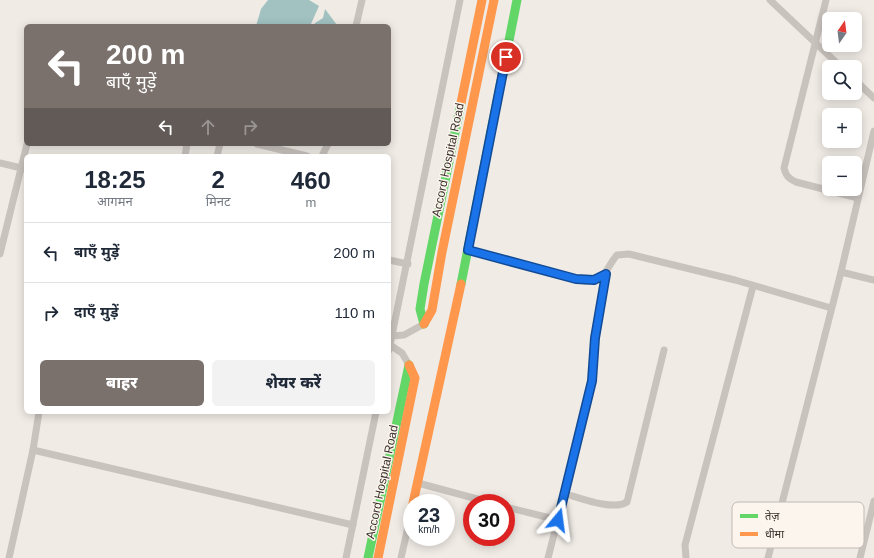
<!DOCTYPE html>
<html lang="hi">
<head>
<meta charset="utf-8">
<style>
	body { margin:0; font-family:Helvetica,"Noto Sans Devanagari",sans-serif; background:#f2f2f3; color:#1f2937; height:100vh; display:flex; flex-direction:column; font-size:15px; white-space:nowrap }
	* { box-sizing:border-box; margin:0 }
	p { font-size:13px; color:#747a83 }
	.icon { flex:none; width:22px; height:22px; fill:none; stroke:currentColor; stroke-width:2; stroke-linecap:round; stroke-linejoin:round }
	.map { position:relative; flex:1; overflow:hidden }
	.panel { position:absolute; left:24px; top:154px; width:367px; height:260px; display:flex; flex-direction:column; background:#fff; border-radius:6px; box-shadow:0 2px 10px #0003 }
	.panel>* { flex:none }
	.banner { position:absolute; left:24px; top:24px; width:367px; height:122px; border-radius:6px; box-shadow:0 2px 10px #0003; background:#7a716c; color:#fff; overflow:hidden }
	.needle { width:26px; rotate:14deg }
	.buttons { position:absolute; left:822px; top:12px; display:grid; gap:8px }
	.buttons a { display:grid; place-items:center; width:40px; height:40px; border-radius:6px; background:#fff; box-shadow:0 2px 10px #0003; font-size:20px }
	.speed { position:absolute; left:403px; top:494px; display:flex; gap:8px; font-size:20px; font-weight:700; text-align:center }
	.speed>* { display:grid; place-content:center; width:52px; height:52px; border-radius:50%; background:#fff; box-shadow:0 2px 10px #0003; line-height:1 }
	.speed small { font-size:10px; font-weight:400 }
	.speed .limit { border:6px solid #d22; background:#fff; color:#111 }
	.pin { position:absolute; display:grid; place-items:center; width:34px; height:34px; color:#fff; margin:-17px; border:2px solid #fff; border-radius:50%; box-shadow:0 1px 4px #0007 }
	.me { position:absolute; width:44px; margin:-22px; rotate:16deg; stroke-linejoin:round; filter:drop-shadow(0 0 3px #0008) }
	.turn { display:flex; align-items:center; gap:14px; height:84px; padding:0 16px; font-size:18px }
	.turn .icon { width:52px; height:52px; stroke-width:2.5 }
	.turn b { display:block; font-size:28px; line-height:34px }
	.lanes { display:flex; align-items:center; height:38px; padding:0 16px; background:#0003; justify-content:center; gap:20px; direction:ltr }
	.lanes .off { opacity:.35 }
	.eta { display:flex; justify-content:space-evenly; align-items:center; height:68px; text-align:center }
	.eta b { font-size:24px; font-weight:800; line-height:28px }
	.cta { display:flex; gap:8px; margin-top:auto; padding:8px 16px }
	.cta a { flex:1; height:46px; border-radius:6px; background:#7a716c; color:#fff; font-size:16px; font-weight:800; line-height:46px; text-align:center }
	.cta a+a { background:#f2f2f3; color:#1f2937 }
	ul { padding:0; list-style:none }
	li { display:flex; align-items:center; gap:12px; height:60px; padding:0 16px; border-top:1px solid #e0e1e3 }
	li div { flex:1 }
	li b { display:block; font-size:15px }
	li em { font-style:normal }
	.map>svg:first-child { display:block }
	.water { fill:#a1c2c1 }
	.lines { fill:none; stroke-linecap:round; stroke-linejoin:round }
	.street { stroke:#c9c3be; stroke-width:7 }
	.fast { stroke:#63d668; stroke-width:9 }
	.slow { stroke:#ff974d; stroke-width:9 }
	.route-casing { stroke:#114b97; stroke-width:10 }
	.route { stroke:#1a73e8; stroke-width:7 }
	.labels { text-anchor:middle; stroke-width:3; stroke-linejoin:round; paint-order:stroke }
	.street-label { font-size:12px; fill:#3b302b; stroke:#fbf5ee }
	.key { fill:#fbf5ee; stroke:#c1bab4; stroke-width:1 }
	.key-label { font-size:11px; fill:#3b302b }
</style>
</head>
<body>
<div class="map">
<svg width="874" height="558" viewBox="0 0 874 558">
	<rect width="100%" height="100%" fill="#f0ebe5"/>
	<g class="water">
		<polygon points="268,0 309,0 319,6 310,26 256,26 261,9"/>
		<polygon points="325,9 337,25 336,26 314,26 315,23 323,18"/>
	</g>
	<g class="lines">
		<g class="street">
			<polyline points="770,0 841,67"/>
			<path d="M826 0 784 168C786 176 789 179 796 182L858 198"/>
			<polyline points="356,26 362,0"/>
			<polyline points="855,80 874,98"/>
			<polyline points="257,144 307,156"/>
			<polyline points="185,156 187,144"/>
			<polyline points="217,156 220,144"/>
			<polyline points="322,156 328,144"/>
			<polyline points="0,163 25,169"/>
			<path d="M468 250 585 281C609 279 604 270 617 255L629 254 735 280 831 308"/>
			<polyline points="0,254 27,144"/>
			<polyline points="389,260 408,264"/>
			<polyline points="841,272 874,280"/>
			<polyline points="392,336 404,335 424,324"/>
			<polyline points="390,345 402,353 409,365"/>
			<polyline points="389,350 460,0"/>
			<polyline points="33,450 353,525"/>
			<polyline points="418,483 492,503"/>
			<path d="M566 494C580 498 614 511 627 502L664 350"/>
			<polyline points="506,507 558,520"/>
			<polyline points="9,558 33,450 39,412"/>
			<polyline points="346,558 376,412"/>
			<polyline points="401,558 412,509"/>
			<polyline points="548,558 588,402 592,381 595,338 606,274"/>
			<polyline points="686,558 685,545 753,286"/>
			<polyline points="768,558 841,272 874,131"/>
			<polyline points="860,558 874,501"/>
		</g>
		<g class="fast">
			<polyline points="461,284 517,0"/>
			<polyline points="424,324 420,309 424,284 461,103"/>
			<polyline points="368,558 409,365"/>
		</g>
		<g class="slow">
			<polyline points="461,103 482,0"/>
			<polyline points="424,324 432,310 442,252 494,0"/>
			<polyline points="413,503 461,284"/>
			<polyline points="378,558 415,378 409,365"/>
		</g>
	</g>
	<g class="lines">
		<g class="route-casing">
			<polyline id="route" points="506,57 468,250 576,279 594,280 606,274 595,338 592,381 558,520"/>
		</g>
		<use href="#route" class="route"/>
	</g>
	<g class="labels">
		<g class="street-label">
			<text transform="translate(448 160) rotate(-78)" y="4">Accord Hospital Road</text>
			<text transform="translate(382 482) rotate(-78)" y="4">Accord Hospital Road</text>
		</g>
	</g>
	<rect x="732" y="502" width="132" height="46" rx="6" class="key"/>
	<rect x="740" y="514" width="18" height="4" fill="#63d668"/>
	<rect x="740" y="532" width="18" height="4" fill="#ff974d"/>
	<g class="key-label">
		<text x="765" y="520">तेज़</text>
		<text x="765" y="538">धीमा</text>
	</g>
</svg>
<div class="buttons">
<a><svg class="needle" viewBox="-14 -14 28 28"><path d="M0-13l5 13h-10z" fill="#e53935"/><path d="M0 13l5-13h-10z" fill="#747a83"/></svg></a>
<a><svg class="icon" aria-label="search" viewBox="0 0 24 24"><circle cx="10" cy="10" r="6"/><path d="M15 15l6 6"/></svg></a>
<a>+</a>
<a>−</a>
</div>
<div class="speed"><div>23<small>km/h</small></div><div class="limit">30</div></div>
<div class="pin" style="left:506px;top:57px;background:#d93025"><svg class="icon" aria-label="arrive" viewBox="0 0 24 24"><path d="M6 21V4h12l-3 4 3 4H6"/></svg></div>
<svg class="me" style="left:558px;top:520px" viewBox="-20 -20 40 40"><path d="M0-17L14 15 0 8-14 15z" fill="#1a73e8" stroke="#fff" stroke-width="4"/></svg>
<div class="banner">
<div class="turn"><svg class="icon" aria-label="left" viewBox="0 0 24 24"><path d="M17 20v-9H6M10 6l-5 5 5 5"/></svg><div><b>200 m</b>बाएँ मुड़ें</div></div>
<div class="lanes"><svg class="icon" aria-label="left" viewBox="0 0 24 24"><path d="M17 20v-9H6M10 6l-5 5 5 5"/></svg><svg class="icon off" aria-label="ahead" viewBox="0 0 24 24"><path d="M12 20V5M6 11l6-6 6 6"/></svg><svg class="icon off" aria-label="right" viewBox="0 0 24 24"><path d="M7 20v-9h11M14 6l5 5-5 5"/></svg></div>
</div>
<section class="panel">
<div class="eta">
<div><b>18:25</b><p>आगमन</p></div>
<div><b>2</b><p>मिनट</p></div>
<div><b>460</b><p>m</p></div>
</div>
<ul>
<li><svg class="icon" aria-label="left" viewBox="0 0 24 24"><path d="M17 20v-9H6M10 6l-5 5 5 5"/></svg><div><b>बाएँ मुड़ें</b></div><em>200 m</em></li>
<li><svg class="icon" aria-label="right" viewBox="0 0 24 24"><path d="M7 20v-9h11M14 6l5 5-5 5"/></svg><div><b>दाएँ मुड़ें</b></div><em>110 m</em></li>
</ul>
<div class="cta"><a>बाहर</a><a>शेयर करें</a></div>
</section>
</div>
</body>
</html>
